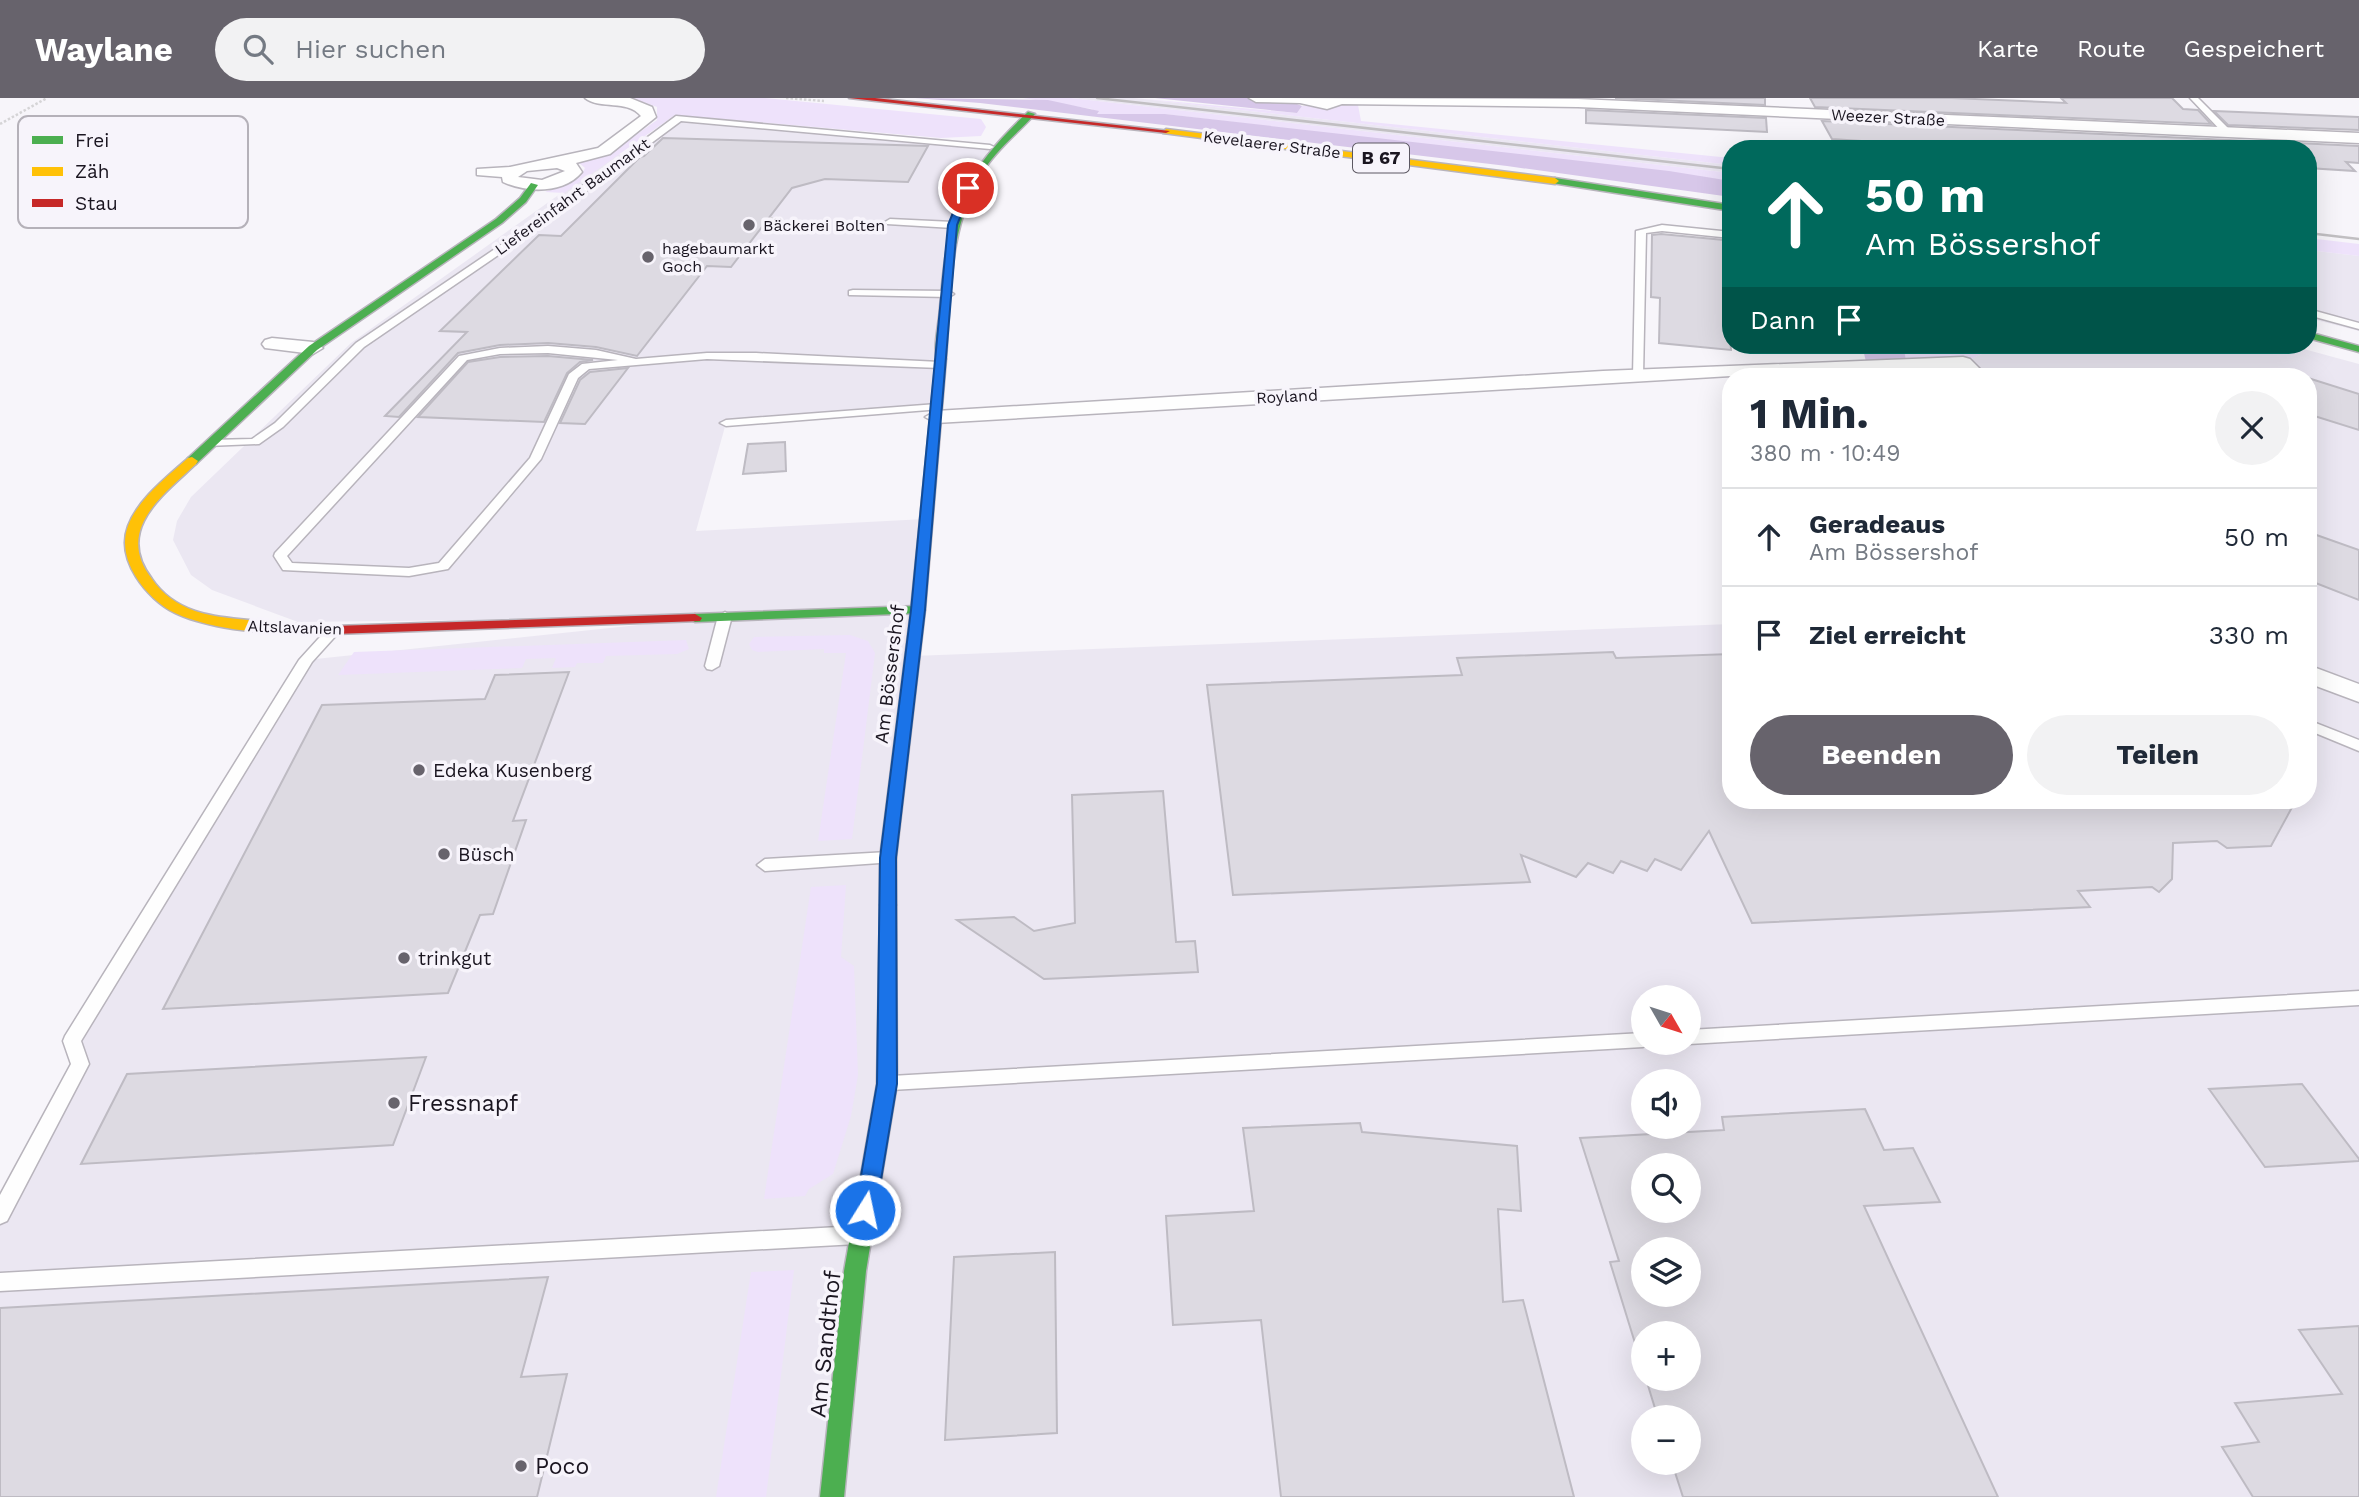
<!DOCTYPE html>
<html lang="de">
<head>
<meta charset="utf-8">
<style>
	body { margin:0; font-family:"Work Sans",sans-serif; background:#f2f2f3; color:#1f2937; height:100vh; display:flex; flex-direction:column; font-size:26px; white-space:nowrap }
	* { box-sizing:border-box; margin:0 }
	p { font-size:23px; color:#747a83 }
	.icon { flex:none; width:38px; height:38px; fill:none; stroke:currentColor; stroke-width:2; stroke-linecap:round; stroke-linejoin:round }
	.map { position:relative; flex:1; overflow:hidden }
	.sheet { position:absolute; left:1722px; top:270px; width:595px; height:441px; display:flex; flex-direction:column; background:#fff; border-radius:28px; box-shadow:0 7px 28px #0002 }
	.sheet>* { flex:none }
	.banner { position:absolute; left:1722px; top:42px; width:595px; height:214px; border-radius:28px; box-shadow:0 7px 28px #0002; background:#00695c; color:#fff; overflow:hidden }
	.needle { width:46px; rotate:129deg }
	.fabs { position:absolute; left:1631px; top:887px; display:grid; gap:14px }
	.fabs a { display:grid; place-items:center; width:70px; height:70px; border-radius:50%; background:#fff; box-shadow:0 7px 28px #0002; font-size:35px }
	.pin { position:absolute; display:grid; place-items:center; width:60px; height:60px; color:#fff; margin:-30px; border:4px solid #fff; border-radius:50%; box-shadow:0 2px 7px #0007 }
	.me { position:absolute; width:77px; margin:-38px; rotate:10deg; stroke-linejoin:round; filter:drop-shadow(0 0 5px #0008) }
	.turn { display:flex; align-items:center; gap:24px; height:147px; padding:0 28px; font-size:32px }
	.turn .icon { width:91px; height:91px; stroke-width:2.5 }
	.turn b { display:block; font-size:49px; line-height:60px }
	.then { display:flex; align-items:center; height:66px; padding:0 28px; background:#0003; gap:14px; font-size:26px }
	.round { display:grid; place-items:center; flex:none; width:74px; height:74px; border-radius:37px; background:#f2f2f3 }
	.headline { display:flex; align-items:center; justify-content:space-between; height:119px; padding:0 28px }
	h1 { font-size:42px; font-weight:700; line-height:52px }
	.button { display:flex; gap:14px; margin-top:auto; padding:14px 28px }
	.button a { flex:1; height:80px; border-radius:42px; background:#67636c; color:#fff; font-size:28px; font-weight:700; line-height:80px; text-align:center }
	.button a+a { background:#f2f2f3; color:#1f2937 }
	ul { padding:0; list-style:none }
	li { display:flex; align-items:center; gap:21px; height:98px; padding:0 28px; border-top:2px solid #e0e1e3 }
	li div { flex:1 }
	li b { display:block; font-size:26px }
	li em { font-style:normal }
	header { display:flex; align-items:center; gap:42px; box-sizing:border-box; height:98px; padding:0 35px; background:#67636c; color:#fff }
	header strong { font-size:33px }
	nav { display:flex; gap:38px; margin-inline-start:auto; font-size:24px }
	.search { width:490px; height:63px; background:#f2f2f3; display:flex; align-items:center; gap:18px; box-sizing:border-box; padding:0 24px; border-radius:38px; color:#747a83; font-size:26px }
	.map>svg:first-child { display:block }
	.built { fill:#ebe7f2; fill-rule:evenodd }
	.green { fill:#eee2fb }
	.forest { fill:#d7c7e9 }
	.building { fill:#dddae2; stroke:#bebbc3; stroke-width:2; fill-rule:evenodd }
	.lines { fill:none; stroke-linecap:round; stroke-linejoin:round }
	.lane-casing { stroke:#b8b4bc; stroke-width:3 }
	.street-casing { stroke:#b8b4bc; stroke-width:3 }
	.fast-casing { stroke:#b8b4bc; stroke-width:3 }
	.slow-casing { stroke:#b8b4bc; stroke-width:3 }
	.jam-casing { stroke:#b8b4bc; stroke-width:3 }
	.path { stroke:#d5d4d6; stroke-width:2.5; stroke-dasharray:2.5 2; stroke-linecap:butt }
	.lane { fill:#fefefe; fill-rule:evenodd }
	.street { fill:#fefefe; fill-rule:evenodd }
	.fast { fill:#4caf50; fill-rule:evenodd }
	.slow { fill:#ffc107; fill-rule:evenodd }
	.jam { fill:#c62828; fill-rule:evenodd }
	.rail { stroke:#c1bfc2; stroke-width:2.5 }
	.route { fill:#1a73e8; stroke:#114b97; stroke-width:2 }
	.poi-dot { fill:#67636c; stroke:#f7f4fb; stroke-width:2.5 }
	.labels { text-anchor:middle; stroke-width:7; stroke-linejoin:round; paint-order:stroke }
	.far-street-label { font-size:16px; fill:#1a1520; stroke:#f7f4fb }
	.far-poi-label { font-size:16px; fill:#1a1520; stroke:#f7f4fb; text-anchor:start }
	.shield { fill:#f7f4fb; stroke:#5c5862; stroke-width:2 }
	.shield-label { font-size:18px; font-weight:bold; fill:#1a1520 }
	.street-label { font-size:19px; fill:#1a1520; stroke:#f7f4fb }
	.poi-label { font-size:19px; fill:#1a1520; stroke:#f7f4fb; text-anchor:start }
	.near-poi-label { font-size:23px; fill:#1a1520; stroke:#f7f4fb; text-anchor:start }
	.near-street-label { font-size:23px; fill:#1a1520; stroke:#f7f4fb }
	.key { fill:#f7f4fb; stroke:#b5b1b9; stroke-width:2 }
	.key-label { font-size:19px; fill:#1a1520 }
</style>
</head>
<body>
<header>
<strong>Waylane</strong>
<div class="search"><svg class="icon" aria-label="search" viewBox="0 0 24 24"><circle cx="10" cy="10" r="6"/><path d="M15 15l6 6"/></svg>Hier suchen</div>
<nav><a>Karte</a><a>Route</a><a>Gespeichert</a></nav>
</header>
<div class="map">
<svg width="2359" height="1399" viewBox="0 0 2359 1399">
	<rect width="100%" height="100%" fill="#f7f5fa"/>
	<g class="built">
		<polygon points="1071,0 1134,0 1731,67 1731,75"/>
		<path d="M679 20 990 49 953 127 937 309 726 325 696 433 925 421 913 558 1731 526V702H2308V278H1976L1963 265 2001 247H2289L2359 266V1399H0V1117L80 966 69 941 306 562 714 519 298 524 212 492 191 477 173 442 177 423 191 399 351 245 616 56 627 57ZM1643 900H1689V945H1643ZM1643 984H1689V1029H1643ZM1643 1068H1689V1113H1643ZM1643 1152H1689V1197H1643ZM1643 1236H1689V1281H1643ZM1643 1320H1689V1365H1643Z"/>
		<polygon points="2308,152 2359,158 2359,233 2308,220"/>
	</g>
	<g class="green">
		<polygon points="632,0 765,0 981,21 986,29 981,38 941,40 675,17 564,95 545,94 580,79 585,70 578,64 616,51 657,22 657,9"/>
		<polygon points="1023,0 1071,0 1731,75 1731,83 1165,16 1096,16 1092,11"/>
		<polygon points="1134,0 1297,15 1302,8 1358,7 1361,23 1731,60 1731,67"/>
		<polygon points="2308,140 2359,146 2359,158 2308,152"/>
		<polygon points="1903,247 2001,247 1963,265 1907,267"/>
		<polygon points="850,537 868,543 875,555 852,741 818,743 846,555 824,555 824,551 758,554 752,552 749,546 754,539"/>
		<polygon points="686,542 689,551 677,556 606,558 603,565 577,565 575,569 552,570 556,560 526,561 522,570 338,577 354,554"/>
		<polygon points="846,787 841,859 854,868 858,977 851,1018 833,1076 809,1091 805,1098 764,1101 811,789"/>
		<polygon points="794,1172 766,1399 716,1399 751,1174"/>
	</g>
	<g class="forest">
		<polygon points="915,0 1048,2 1099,13 1097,16 1165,16 1669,73 1731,83 1731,99 1507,68 980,5"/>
		<polygon points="1155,0 1291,0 1292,4 1302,8 1297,15"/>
		<polygon points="1862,247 1903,247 1907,267 1867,268"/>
	</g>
	<g class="building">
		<polygon points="1615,0 1765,0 1765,7"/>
		<polygon points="1810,0 1952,0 2066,5 2061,0 2172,0 2183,11 2198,12 2211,26 1815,9"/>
		<polygon points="1586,12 1766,20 1767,34 1586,25"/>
		<polygon points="2214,13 2359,19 2359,32 2228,27"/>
		<polygon points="1822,23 2359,48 2359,65 2346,64 2355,73 2308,70 2308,51 1979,51 1832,41"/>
		<polygon points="663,40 928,48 908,84 825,81 792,90 731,169 707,168 637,258 596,249 548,245 500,247 458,255 399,319 385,318 467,234 440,233 539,137 561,138 640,59 644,58"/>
		<polygon points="1661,136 1724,142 1731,252 1659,245 1660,200 1651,199 1652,137"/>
		<polygon points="548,258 593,262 580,264 567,275 544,324 418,319 468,264 500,259"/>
		<polygon points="628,270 585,326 560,325 580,282 590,274"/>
		<polygon points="2308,280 2359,296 2359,332 2308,316"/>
		<polygon points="785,344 786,373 743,376 748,346"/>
		<polygon points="2308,434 2359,452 2359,502 2308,482"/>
		<polygon points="1613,554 1616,560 1731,556 1731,702 2296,702 2271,748 2227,750 2217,743 2173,745 2172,781 2159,794 2152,789 2078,793 2090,809 1752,825 1709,733 1681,772 1655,761 1647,773 1621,763 1613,775 1588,765 1576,779 1521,757 1530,784 1233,797 1207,587 1462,577 1457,560"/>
		<polygon points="569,574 513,723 526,722 493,816 480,817 448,895 163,911 322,607 485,601 495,577"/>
		<polygon points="1163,693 1176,844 1195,843 1198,874 1044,881 957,822 1014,819 1034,833 1075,825 1072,697"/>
		<polygon points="426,959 393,1047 81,1066 127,976"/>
		<polygon points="2302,986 2359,1061 2359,1063 2265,1069 2209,991"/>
		<path d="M1865 1011 1884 1052 1913 1050 1940 1104 1864 1108 1998 1399H1683L1672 1365H1689V1320H1658L1646 1281H1689V1236H1643V1271L1610 1164 1619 1163 1580 1040 1724 1032 1722 1019ZM1643 1068H1689V1113H1643ZM1643 1152H1689V1197H1643Z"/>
		<polygon points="1360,1025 1362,1034 1517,1048 1521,1113 1498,1111 1503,1204 1523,1202 1574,1399 1281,1399 1261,1222 1173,1227 1166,1118 1254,1113 1243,1030"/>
		<polygon points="1055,1154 1057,1335 945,1342 954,1159"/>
		<polygon points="548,1179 521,1279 567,1276 537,1399 0,1399 0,1210"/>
		<polygon points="2359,1228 2359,1399 2253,1399 2222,1349 2259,1344 2235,1305 2342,1296 2299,1232"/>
	</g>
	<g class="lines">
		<g class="lane-casing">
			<g id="lane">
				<polygon points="2190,0 2198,0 2230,32 2230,36 2224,36"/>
				<polygon points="676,18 990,47 994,49 990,51 681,23 529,136 364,249 283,329 259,346 207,348 205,346 211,342 252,341 275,325 356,245 523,132"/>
				<polygon points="890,121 953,124 958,127 953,130 887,126 885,124"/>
				<polygon points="1662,127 1731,134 1731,140 1662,133 1646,135 1643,278 1638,281 1633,278 1636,133"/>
				<polygon points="853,192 949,193 954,196 949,199 849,197 849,193"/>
				<polygon points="2308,211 2359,225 2359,231 2308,217"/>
				<path d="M548 248 596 252 636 261 707 255H756L940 264 945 267 940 270 707 261 589 271 578 280 541 361 448 471 409 478 283 472 274 458 275 455 459 258 500 250ZM548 255 618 262 582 266 569 276 530 360 439 465 409 470 292 465 287 458 467 262 500 256Z"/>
				<polygon points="937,306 941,307 941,311 726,328 720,325 726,322"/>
				<polygon points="725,514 732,518 719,568 712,572 707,571 705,568 718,518"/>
				<polygon points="334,528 341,532 312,564 81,943 89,966 7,1123 0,1126 0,1097 71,966 63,943 65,938 299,562 329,529"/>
				<polygon points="2308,622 2359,642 2359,653 2308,632"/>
				<polygon points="888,754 896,760 894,764 765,773 757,767 765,761"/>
				<polygon points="2359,893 2359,907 1689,946 1686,945 1689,945 1689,932"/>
				<polygon points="1643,935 1643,945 1651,945 1643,949 891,992 884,990 881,985 884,980 891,978"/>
				<polygon points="857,1128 864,1131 867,1137 864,1143 857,1146 0,1193 0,1175"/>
			</g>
		</g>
		<g class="street-casing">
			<g id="street">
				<path d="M585 0H630L652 9 656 19 610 56 576 65 582 74C564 96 527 95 503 84L502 79 477 77V71L510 69 598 50 641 18C627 1 600 12 585 0ZM557 70 565 73 542 82 518 79 527 73Z"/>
				<polygon points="1249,0 1578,1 2359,35 2359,45 1578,9 1342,6 1327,11 1300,5 1256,4"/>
				<polygon points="272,240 313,244 323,250 313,256 265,250 262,246 265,242"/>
				<polygon points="1963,259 1970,261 1987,278 1965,278 1958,271 1731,278 936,325 925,319 936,313 1603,273"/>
				<polygon points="2308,567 2359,586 2359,604 2308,585"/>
			</g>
		</g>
		<g class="fast-casing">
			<g id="fast">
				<path d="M1028 14 1035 16C1018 35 998 50 984 72 948 127 951 198 946 261L937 263C933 248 939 226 940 210 947 117 959 79 1028 14Z"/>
				<polygon points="1555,80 1731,107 1731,113 1552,85 1552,81"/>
				<polygon points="531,85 538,87 526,104 502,125 317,252 196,366 188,366 188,360 309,248 496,121 520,100"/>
				<polygon points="2308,234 2359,248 2359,254 2308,240"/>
				<polygon points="918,508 923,509 925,512 923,515 695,524 688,520 695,516"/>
				<polygon points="888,801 894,803 896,807 897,986 866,1173 844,1399 820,1399 844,1173 877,986 880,807 882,803"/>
			</g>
		</g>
		<g class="slow-casing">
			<g id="slow">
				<polygon points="1166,31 1555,80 1559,83 1555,86 1163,35"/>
				<path d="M192 359 198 363 196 366C163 397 114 432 152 481 162 496 178 507 195 513 221 522 248 520 275 526L277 529 275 532C251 537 197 526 175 515 147 501 115 462 128 428 138 401 167 379 188 360Z"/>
			</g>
		</g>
		<g class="jam-casing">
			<g id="jam">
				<polygon points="849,0 875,0 1170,33 1166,35"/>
				<polygon points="941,258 946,261 925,512 896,760 896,807 894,811 882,811 880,807 880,760 911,512 936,261"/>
				<polygon points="695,516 702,520 700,523 334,536 270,533 263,529 270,525 334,528"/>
			</g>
		</g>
		<g class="path">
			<polyline points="786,0 824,3"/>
			<polyline points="0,26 47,0"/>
			<polyline points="770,120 781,121"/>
		</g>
		<use href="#lane" class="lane"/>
		<use href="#street" class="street"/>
		<use href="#fast" class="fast"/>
		<use href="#slow" class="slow"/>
		<use href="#jam" class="jam"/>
		<g class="rail">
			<polyline points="1097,0 1731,71"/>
			<polyline points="2308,135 2359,141"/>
		</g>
	</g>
	<polygon class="route" points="968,87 972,90 957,127 925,512 896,760 897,986 876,1112 873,1118 865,1120 858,1118 855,1112 877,986 880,760 911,512 948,127 963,90"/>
	<g class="poi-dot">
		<circle cx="749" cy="127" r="7"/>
		<circle cx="648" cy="159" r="7"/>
		<circle cx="419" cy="672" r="7"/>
		<circle cx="444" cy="756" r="7"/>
		<circle cx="404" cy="860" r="7"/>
		<circle cx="394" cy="1005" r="7"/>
		<circle cx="521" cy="1368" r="7"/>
	</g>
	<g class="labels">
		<g class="far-street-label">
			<text transform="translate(1888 19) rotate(3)" y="6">Weezer Straße</text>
			<text transform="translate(1272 46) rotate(7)" y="6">Kevelaerer Straße</text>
			<text transform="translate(572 98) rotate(-36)" y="6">Liefereinfahrt Baumarkt</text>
			<text transform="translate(1287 298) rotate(-3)" y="6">Royland</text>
			<text transform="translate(295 529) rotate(2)" y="6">Altslavanien</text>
		</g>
		<g class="far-poi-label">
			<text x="763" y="133">Bäckerei Bolten</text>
			<text x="662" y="156">hagebaumarkt<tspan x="662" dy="18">Goch</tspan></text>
		</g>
		<rect class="shield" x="1353" y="45.5" width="56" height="29" rx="5"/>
		<g class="shield-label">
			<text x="1381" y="66">B 67</text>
		</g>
		<g class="street-label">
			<text transform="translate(889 576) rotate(-83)" y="7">Am Bössershof</text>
		</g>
		<g class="poi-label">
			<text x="433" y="679">Edeka Kusenberg</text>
			<text x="458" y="763">Büsch</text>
			<text x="418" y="867">trinkgut</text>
		</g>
		<g class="near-poi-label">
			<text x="408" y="1013">Fressnapf</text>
			<text x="535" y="1376">Poco</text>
		</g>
		<g class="near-street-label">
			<text transform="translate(825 1246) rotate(-84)" y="8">Am Sandthof</text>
		</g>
	</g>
	<rect x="18" y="18" width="230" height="112" rx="10" class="key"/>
	<rect x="32" y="38" width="31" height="8" fill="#4caf50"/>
	<rect x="32" y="69" width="31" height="9" fill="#ffc107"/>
	<rect x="32" y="101" width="31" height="8" fill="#c62828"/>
	<g class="key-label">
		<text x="75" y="49">Frei</text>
		<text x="75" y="80">Zäh</text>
		<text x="75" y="112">Stau</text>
	</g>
</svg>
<div class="fabs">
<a><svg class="needle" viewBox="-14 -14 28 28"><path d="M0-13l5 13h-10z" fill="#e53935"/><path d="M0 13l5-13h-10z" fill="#747a83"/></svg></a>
<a><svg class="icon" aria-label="sound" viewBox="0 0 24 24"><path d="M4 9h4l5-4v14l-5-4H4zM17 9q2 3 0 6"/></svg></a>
<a><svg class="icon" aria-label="search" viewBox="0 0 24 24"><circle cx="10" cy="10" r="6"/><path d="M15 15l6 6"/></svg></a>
<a><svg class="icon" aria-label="layers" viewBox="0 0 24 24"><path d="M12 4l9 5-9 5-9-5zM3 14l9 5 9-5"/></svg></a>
<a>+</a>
<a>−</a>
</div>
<div class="pin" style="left:968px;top:90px;background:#d93025"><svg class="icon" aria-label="arrive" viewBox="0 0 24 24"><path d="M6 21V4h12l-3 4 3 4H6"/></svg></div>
<svg class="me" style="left:865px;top:1112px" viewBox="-20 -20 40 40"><circle r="17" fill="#1a73e8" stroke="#fff" stroke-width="3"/><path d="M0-11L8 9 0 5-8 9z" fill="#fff"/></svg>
<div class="banner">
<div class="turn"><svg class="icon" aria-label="ahead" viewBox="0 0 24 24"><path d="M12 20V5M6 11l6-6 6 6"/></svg><div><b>50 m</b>Am Bössershof</div></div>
<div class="then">Dann<svg class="icon" aria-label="arrive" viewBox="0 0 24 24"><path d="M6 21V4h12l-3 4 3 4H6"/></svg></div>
</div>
<section class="sheet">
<div class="headline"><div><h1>1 Min.</h1><p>380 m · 10:49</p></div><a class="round"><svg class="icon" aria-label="close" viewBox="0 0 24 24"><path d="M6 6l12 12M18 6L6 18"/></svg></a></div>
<ul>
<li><svg class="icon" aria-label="ahead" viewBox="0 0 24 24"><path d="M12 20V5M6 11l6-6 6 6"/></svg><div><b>Geradeaus</b><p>Am Bössershof</p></div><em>50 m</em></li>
<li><svg class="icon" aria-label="arrive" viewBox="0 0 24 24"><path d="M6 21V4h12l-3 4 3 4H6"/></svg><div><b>Ziel erreicht</b></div><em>330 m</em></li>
</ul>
<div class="button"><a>Beenden</a><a>Teilen</a></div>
</section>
</div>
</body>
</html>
